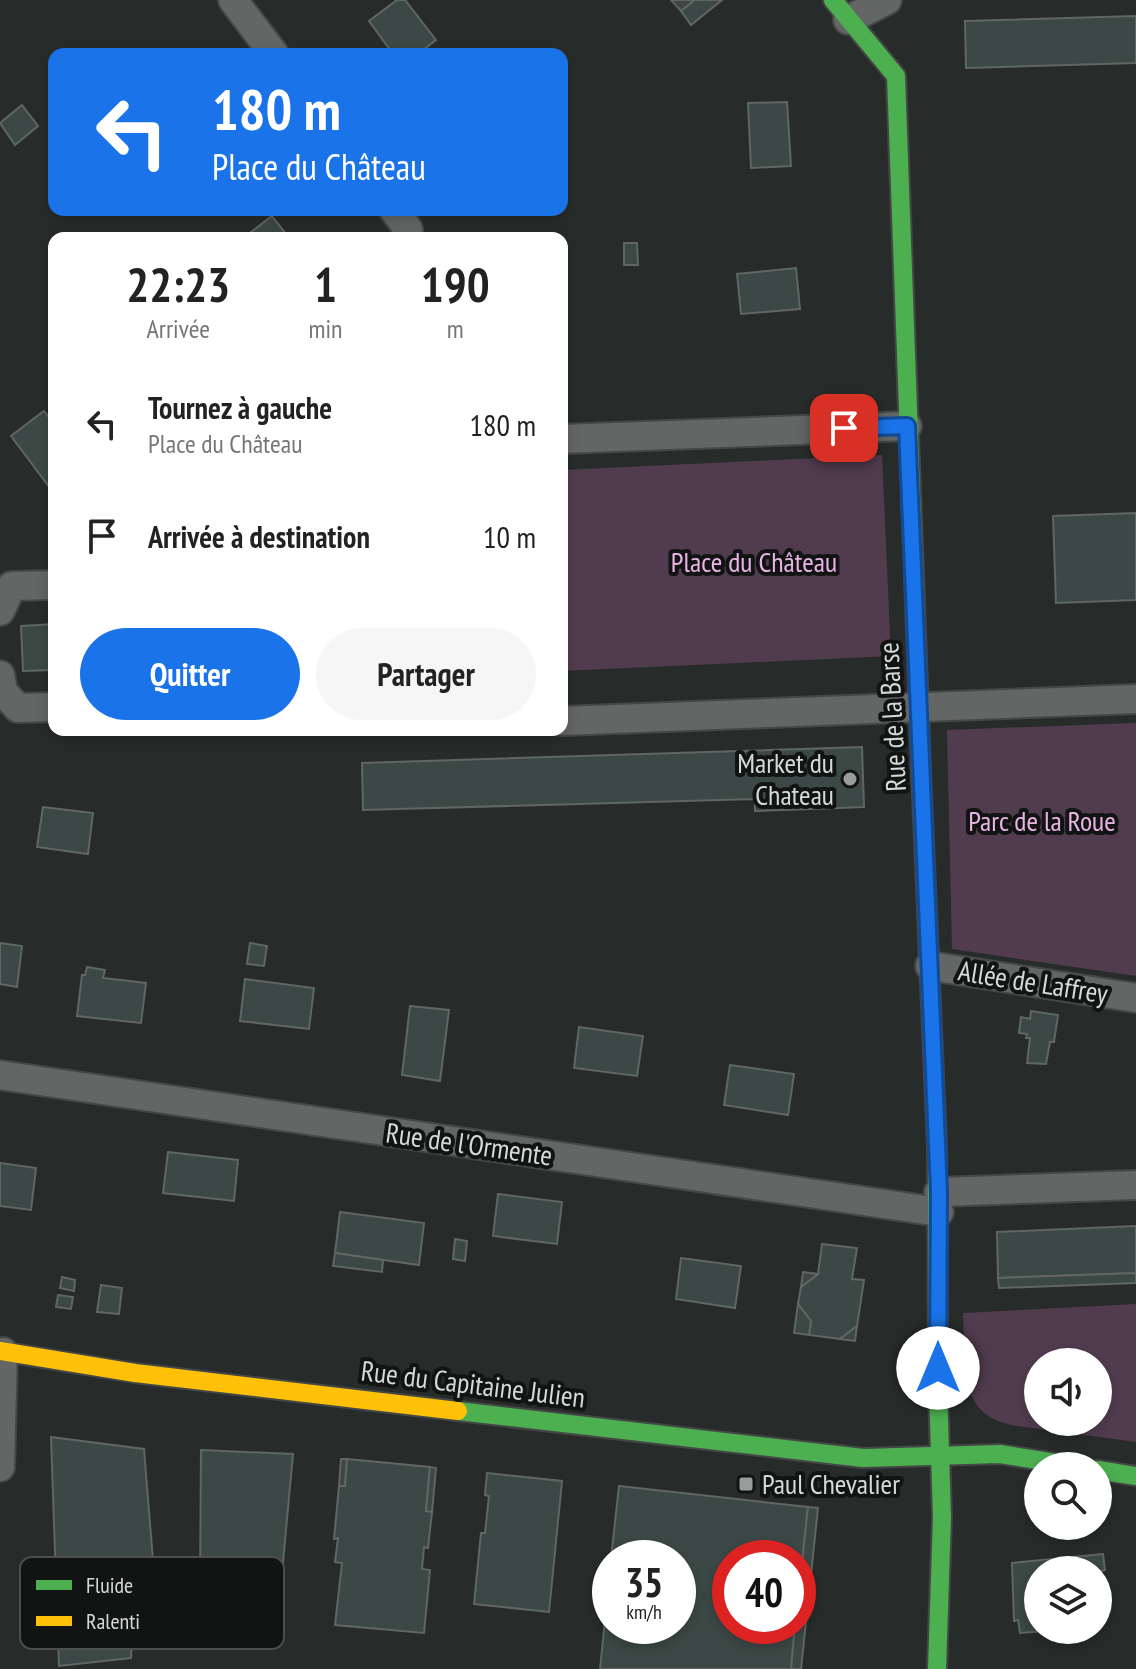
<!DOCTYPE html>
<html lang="fr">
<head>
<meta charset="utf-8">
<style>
	body { margin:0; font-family:"PT Sans Narrow",sans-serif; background:#f6f6f6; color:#222; height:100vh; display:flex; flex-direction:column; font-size:30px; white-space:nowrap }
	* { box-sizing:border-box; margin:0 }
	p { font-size:26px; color:#767676 }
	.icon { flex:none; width:44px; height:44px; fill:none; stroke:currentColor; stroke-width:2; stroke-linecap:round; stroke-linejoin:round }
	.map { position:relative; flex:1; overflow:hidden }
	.drawer { position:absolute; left:48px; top:232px; width:520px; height:504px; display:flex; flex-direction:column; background:#fff; border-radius:16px; box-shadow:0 4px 12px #0003 }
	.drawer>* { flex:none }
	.guide { position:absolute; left:48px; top:48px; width:520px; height:168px; border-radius:16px; box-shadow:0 4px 12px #0003; background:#1a73e8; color:#fff; overflow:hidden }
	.fabs { position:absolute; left:1024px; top:1348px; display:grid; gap:16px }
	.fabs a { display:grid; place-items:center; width:88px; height:88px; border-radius:50%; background:#fff; box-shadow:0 4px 12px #0003; font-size:40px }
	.speed { position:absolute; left:592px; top:1540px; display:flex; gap:16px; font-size:40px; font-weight:700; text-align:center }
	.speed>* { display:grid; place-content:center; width:104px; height:104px; border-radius:50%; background:#fff; box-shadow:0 4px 12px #0003; line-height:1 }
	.speed small { font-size:20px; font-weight:400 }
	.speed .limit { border:12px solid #d22; background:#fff; color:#111 }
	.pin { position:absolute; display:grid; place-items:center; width:68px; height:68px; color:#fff; margin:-34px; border-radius:16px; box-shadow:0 4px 12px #0006 }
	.me { position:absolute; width:88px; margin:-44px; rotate:0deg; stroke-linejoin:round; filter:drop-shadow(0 0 6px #0008) }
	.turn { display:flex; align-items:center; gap:28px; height:168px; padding:0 32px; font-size:36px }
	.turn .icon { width:104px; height:104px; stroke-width:2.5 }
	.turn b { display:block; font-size:56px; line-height:68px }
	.eta { display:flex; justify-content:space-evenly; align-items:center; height:136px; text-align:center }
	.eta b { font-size:48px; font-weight:700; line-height:56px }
	.primary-button { display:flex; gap:16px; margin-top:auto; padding:16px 32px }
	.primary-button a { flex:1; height:92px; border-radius:48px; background:#1a73e8; color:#fff; font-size:32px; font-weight:700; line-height:92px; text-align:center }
	.primary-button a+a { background:#f6f6f6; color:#222 }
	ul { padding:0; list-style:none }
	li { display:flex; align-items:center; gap:24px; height:112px; padding:0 32px }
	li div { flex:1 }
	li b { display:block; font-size:30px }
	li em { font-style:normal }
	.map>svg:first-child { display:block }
	.green { fill:#513c4f; fill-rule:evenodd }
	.building { fill:#3c4845; stroke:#616564; stroke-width:2 }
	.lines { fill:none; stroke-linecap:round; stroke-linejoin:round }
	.street-casing { stroke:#444746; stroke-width:32 }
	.fast-casing { stroke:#444746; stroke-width:22 }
	.slow-casing { stroke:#444746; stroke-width:22 }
	.street { stroke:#646666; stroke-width:28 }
	.fast { stroke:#4caf50; stroke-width:18 }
	.slow { stroke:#ffc107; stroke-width:18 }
	.route-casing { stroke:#114b97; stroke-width:20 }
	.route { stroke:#1a73e8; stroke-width:14 }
	.poi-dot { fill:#989d9c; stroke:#111413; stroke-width:3 }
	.labels { text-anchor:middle; stroke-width:8; stroke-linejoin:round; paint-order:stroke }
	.park-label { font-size:28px; fill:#eab3e6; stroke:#111413 }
	.street-label { font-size:28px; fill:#d5dad9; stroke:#111413 }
	.poi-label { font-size:28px; fill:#d5dad9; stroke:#111413; text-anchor:end }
	.key { fill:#111413; stroke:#4c4f4e; stroke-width:2 }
	.key-label { font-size:22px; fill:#d5dad9 }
</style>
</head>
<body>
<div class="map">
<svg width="1136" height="1669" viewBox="0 0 1136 1669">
	<rect width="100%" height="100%" fill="#272c2a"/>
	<g class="green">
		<polygon points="882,455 891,656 562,671 562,470"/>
		<polygon points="1136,723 1136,976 952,949 947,730"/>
		<path d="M1136 1304V1442L1011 1425C1001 1422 990 1419 982 1411 959 1388 965 1344 963 1313ZM1038 1362H1098V1422H1038Z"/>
	</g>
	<g class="building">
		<polygon points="397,0 405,0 436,40 418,54 393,54 369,21"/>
		<polygon points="671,0 695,0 681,11"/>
		<polygon points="695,0 722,0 691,25 681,11"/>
		<polygon points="1136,16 1136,63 966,68 965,21"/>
		<polygon points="787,102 791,166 751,168 748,103"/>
		<polygon points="22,105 38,126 15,145 0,123"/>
		<polygon points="272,216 289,238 243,238"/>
		<polygon points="624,243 637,243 638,265 624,265"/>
		<polygon points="796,268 800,309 741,314 737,274"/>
		<polygon points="44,411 54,424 53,492 11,436"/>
		<polygon points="1136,513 1136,600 1056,603 1053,516"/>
		<polygon points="54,624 54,670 23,671 21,626"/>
		<polygon points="862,747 864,807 755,811 755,799 363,810 362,763"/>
		<polygon points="43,807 93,813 88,854 37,847"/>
		<polygon points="0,943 22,946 17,987 0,984"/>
		<polygon points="250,943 267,946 264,966 247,964"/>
		<polygon points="87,967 105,970 103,978 146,983 141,1023 77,1016 82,975 85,975"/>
		<polygon points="245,979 314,988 309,1029 240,1021"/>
		<polygon points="410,1006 449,1010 440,1081 402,1075"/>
		<polygon points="1031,1011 1058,1015 1054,1042 1050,1042 1046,1064 1027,1063 1030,1038 1026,1038 1027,1034 1019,1033 1021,1017 1030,1019"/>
		<polygon points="579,1027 643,1036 637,1076 574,1068"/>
		<polygon points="730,1065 794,1074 788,1115 724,1105"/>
		<polygon points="168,1152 238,1160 234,1201 163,1193"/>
		<polygon points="0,1163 36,1168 31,1210 0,1206"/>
		<polygon points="498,1194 562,1202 557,1244 493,1236"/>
		<polygon points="340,1212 424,1223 419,1265 335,1253"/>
		<polygon points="1136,1226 1136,1273 998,1278 997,1232"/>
		<polygon points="455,1239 467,1241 465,1261 453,1259"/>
		<polygon points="822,1244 857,1248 852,1279 864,1280 857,1326 840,1339 809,1335 811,1321 798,1304 801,1287 818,1274"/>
		<polygon points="335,1253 383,1260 382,1272 333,1266"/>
		<polygon points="681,1258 741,1266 735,1308 676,1299"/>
		<polygon points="803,1272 818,1274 801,1287"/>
		<polygon points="1136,1273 1136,1283 999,1288 998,1278"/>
		<polygon points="62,1277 75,1280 74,1291 60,1288"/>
		<polygon points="101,1285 122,1288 119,1314 97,1312"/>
		<polygon points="58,1295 73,1297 71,1309 56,1307"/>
		<polygon points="798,1304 811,1321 809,1335 794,1333"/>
		<polygon points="857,1326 855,1341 840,1339"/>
		<polygon points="51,1437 144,1449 157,1610 133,1616 131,1658 59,1666"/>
		<polygon points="201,1450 293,1454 280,1595 200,1587"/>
		<polygon points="341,1459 347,1459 345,1486 339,1486"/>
		<polygon points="347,1459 430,1467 426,1511 432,1512 428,1548 424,1547 422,1569 430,1570 424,1633 335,1625 342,1563 335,1562 338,1538 334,1539 339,1486 345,1486"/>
		<polygon points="430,1467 436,1468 432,1512 426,1511"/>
		<polygon points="487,1473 562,1481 549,1612 474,1604 481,1533 485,1533 489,1496 485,1495"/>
		<polygon points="619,1486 808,1507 798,1600 798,1558 730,1558 730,1626 795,1626 791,1669 600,1669 610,1571 610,1626 678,1626 678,1558 611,1558"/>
		<polygon points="808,1507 818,1508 801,1669 791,1669 795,1626 798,1626 798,1600"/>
		<polygon points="1103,1554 1105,1570 1101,1571 1103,1584 1098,1586 1098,1570 1038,1570 1038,1630 1058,1630 1020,1633 1018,1620 1014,1621 1012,1563"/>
	</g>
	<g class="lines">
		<g class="street-casing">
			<g id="street">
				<polyline points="233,0 274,54"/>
				<polyline points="848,20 887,0"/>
				<polyline points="394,210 408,229 409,238"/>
				<polyline points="562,439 907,426"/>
				<polyline points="0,611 12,586 54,585"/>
				<polyline points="0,675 3,692 18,708 54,707"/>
				<polyline points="562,721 1136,699"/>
				<polyline points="930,966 1136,998"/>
				<polyline points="0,1075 939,1212"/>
				<polyline points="939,1192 1136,1185"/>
				<polyline points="0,1467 3,1352"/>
			</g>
		</g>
		<g class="fast-casing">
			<g id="fast">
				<polyline points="833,0 896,76 921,770"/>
				<polyline points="458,1411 863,1458 1000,1454 1074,1466"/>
				<polyline points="1098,1470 1136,1476"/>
				<polyline points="937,1669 942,1517 938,1388 937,1146"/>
			</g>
		</g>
		<g class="slow-casing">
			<g id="slow">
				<polyline points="921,770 937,1146"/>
				<polyline points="0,1351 135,1373 458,1411"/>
			</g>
		</g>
		<use href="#street" class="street"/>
		<use href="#fast" class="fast"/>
		<use href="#slow" class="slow"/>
	</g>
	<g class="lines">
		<g class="route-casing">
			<polyline id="route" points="844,428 907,426 939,1192 938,1368"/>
		</g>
		<use href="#route" class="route"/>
	</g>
	<g class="poi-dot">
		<circle cx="850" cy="779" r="8"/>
		<rect x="738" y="1476" width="16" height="16" rx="4"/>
	</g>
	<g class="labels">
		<g class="park-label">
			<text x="754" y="572">Place du Château</text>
			<text x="1042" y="831">Parc de la Roue</text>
		</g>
		<g class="street-label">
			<text transform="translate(892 717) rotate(-93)" y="10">Rue de la Barse</text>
			<text transform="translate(1033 982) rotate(9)" y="10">Allée de Laffrey</text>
			<text transform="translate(469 1144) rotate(8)" y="10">Rue de l'Ormente</text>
			<text transform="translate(473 1384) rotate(7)" y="10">Rue du Capitaine Julien</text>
		</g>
		<g class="poi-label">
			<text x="834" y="773">Market du<tspan x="834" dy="32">Chateau</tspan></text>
			<text x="762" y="1494" text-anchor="start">Paul Chevalier</text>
		</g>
	</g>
	<rect x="20" y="1557" width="264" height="92" rx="12" class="key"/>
	<rect x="36" y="1580" width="36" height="10" fill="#4caf50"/>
	<rect x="36" y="1616" width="36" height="10" fill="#ffc107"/>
	<g class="key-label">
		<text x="86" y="1593">Fluide</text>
		<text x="86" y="1629">Ralenti</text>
	</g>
</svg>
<div class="fabs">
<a><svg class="icon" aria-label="sound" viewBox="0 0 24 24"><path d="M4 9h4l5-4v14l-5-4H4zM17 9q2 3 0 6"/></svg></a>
<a><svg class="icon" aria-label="search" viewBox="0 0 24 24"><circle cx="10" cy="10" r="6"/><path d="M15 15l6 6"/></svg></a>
<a><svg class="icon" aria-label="layers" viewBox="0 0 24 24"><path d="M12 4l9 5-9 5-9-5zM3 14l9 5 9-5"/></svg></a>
</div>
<div class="speed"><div>35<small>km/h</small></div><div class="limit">40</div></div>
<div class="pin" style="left:844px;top:428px;background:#d93025"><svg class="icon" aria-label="arrive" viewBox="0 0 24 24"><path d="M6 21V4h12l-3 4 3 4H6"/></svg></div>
<svg class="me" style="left:938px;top:1368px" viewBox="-20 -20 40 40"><circle r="19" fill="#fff"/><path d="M0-13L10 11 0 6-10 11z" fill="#1a73e8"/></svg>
<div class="guide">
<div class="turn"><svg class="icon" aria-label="left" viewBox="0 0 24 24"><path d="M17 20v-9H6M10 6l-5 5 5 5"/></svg><div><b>180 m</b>Place du Château</div></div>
</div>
<section class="drawer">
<div class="eta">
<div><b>22:23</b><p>Arrivée</p></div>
<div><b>1</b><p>min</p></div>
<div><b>190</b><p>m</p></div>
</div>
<ul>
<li><svg class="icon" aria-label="left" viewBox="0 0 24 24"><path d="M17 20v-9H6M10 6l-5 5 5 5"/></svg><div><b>Tournez à gauche</b><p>Place du Château</p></div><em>180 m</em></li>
<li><svg class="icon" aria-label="arrive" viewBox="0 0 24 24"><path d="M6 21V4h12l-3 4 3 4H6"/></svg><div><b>Arrivée à destination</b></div><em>10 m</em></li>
</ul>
<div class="primary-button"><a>Quitter</a><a>Partager</a></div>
</section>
</div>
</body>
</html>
